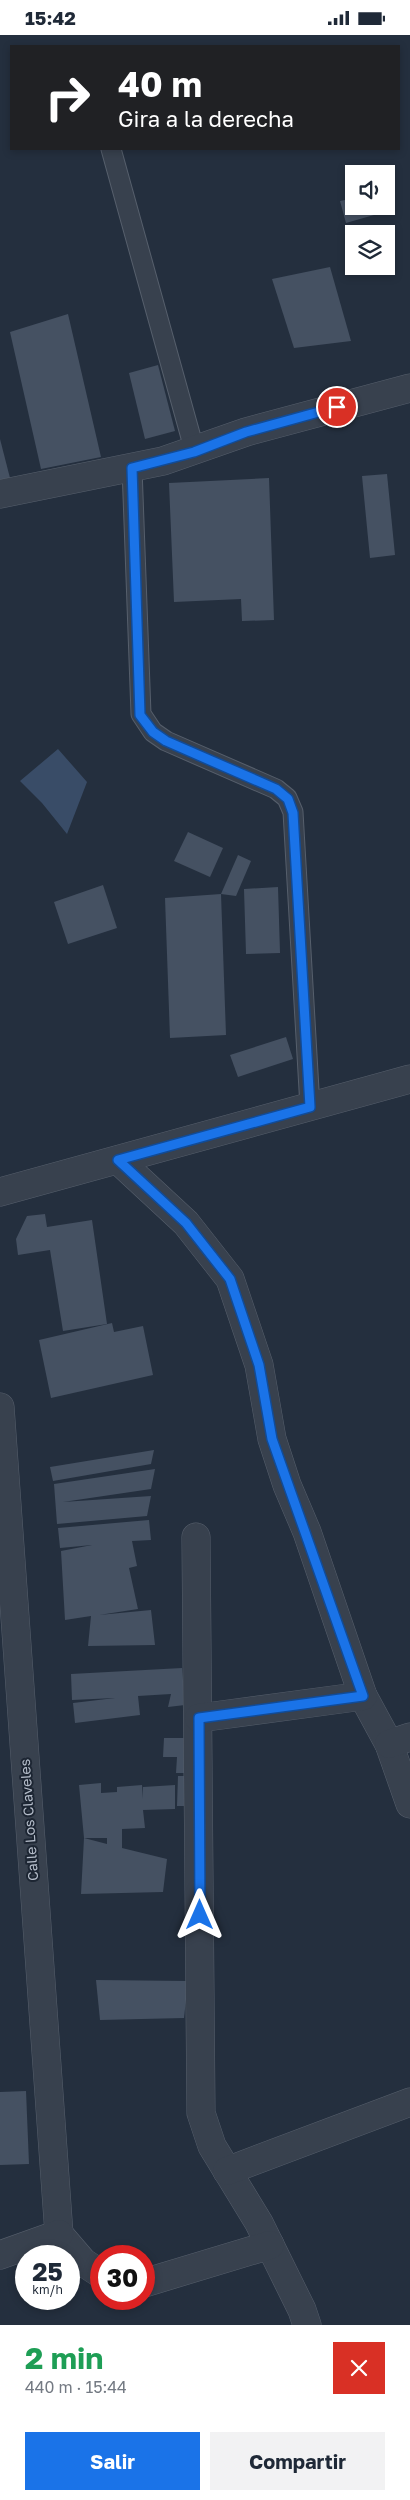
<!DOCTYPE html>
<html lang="es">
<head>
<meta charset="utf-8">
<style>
	body { margin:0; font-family:"Golos Text",sans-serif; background:#f2f2f3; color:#1f2937; height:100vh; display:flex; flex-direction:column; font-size:19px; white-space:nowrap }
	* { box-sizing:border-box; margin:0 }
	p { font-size:16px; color:#747a83 }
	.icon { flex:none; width:28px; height:28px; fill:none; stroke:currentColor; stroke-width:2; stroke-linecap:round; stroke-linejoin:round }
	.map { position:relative; height:2290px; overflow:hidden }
	.details { display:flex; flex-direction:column; background:#fff; flex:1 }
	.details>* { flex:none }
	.top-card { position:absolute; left:10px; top:10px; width:390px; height:105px; border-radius:0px; box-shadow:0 2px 8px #0003; background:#202124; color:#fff; overflow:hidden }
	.tools { position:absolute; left:345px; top:130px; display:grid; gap:10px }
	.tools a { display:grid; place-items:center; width:50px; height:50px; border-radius:0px; background:#fff; box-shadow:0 2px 8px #0003; font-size:25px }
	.speed { position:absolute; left:15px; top:2210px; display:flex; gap:10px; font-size:25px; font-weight:700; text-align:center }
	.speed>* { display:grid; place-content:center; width:65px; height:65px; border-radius:50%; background:#fff; box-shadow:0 2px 8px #0003; line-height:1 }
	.speed small { font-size:12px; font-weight:400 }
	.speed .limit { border:8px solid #d22; background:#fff; color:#111 }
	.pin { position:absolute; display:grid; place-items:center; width:42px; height:42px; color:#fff; margin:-21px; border:2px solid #fff; border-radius:50%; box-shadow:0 1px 5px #0007 }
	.me { position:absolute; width:55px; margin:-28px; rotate:0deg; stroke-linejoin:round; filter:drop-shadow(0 0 4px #0008) }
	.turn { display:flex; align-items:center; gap:18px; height:105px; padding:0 25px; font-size:22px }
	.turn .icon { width:65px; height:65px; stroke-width:2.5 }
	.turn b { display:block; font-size:35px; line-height:42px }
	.round { display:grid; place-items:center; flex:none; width:52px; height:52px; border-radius:0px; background:#f2f2f3 }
	.summary { display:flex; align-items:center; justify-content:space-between; height:85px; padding:0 25px }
	h1 { font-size:30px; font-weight:700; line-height:38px; color:#1e9e55 }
	.button { display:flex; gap:10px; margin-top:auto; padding:10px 25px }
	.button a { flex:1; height:58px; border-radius:0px; background:#1a73e8; color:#fff; font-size:20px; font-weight:700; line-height:58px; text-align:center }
	.button a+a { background:#f2f2f3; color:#1f2937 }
	.status { display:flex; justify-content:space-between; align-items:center; height:35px; padding:0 25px; background:#fff; direction:ltr }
	.status svg { height:14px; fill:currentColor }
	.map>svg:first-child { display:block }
	.water { fill:#394c67 }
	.building { fill:#455162 }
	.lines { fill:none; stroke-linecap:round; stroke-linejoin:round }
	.lane-casing { stroke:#565f6c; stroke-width:21 }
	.street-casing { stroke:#565f6c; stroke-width:29 }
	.lane { stroke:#38414e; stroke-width:19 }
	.street { stroke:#38414e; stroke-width:28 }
	.route-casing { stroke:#114b97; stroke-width:12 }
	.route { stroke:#1a73e8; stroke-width:9 }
	.labels { text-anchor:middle; stroke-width:4; stroke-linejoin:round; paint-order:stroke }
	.street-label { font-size:14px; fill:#b4bcc9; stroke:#1d2633 }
</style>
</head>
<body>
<div class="status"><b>15:42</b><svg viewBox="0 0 49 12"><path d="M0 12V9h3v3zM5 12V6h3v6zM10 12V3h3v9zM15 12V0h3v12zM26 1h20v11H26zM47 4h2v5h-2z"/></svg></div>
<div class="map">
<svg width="410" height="2290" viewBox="0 0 410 2290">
	<rect width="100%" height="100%" fill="#242f3e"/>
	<polygon class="water" points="58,714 87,747 67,799 42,768 20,746"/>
	<g class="building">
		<polygon points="354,163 354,171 379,171 381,178 346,188 340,166"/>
		<polygon points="330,232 351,306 294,313 272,244"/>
		<polygon points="68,279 101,422 41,434 10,297"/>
		<polygon points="158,330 175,396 145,404 129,338"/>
		<polygon points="0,404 10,443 0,445"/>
		<polygon points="387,439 395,520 370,523 362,441"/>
		<polygon points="269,443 274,585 242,586 241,564 174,567 169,448"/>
		<polygon points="188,797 223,813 210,842 174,826"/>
		<polygon points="238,820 251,826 236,861 221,859"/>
		<polygon points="103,850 117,893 68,909 54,867"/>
		<polygon points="278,852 280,918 246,919 244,854"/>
		<polygon points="221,859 226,1000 170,1003 165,863"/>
		<polygon points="286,1002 293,1024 238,1042 230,1020"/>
		<polygon points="45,1179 47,1192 92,1185 107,1289 63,1296 50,1215 18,1220 16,1204 27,1181"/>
		<polygon points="112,1288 114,1297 143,1291 153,1340 51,1363 39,1305"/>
		<polygon points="154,1415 151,1429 53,1446 50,1432"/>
		<polygon points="155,1434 151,1454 63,1467 151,1461 147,1481 57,1489 54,1449"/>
		<polygon points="149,1485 151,1505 132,1506 137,1531 129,1533 138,1574 99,1580 151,1575 155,1610 88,1611 91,1581 65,1585 61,1516 92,1510 60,1513 58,1493"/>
		<polygon points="182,1633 185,1670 168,1672 171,1659 138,1661 140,1680 75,1688 73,1668 115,1663 72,1665 71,1639"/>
		<polygon points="164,1703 190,1703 189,1738 176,1738 177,1722 163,1722"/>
		<polygon points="178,1741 191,1741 190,1771 177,1771"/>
		<polygon points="101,1748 101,1758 117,1757 117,1752 142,1750 143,1764 143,1752 175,1750 175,1774 143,1775 145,1793 122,1794 122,1813 167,1824 163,1857 81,1859 84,1803 107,1809 107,1803 84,1803 79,1750"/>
		<polygon points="96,1945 188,1946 184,1983 100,1985"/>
		<polygon points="26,2056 29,2129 0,2130 0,2057"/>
	</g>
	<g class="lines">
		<g class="lane-casing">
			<g id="lane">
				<polyline points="111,114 195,417"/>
				<polyline points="132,433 141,679 153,697 166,706 276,754 287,763 293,777 310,1072"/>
			</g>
		</g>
		<g class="street-casing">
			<g id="street">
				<polyline points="0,459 163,426 246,397 410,353"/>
				<polyline points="118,1125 186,1188 230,1244 259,1330 272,1404 287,1450 307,1497 363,1661 389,1709 410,1769"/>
				<polyline points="0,1157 410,1044"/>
				<polyline points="0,1372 59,2199"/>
				<polyline points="196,1502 201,2078 212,2111 259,2188 302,2275 307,2290"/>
				<polyline points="199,1683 363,1661"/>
				<polyline points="389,1709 410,1702"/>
				<polyline points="227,2136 410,2067"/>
				<polyline points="59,2199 83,2227 101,2239"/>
				<polyline points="0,2220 59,2199"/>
				<polyline points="144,2248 270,2210"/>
			</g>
		</g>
		<use href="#lane" class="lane"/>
		<use href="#street" class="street"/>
	</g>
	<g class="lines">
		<g class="route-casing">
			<polyline id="route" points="200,1880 199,1683 363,1661 272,1404 259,1330 230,1244 186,1188 118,1125 310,1072 293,778 288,764 276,754 166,706 153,697 140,680 132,433 194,417 246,397 337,372"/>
		</g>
		<use href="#route" class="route"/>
	</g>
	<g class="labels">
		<g class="street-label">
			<text transform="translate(29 1785) rotate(-94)" y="5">Calle Los Claveles</text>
		</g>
	</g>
</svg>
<div class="tools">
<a><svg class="icon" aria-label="sound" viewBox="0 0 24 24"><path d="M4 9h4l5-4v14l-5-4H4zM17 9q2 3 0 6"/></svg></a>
<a><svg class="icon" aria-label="layers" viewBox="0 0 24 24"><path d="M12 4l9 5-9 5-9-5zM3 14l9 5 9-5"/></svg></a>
</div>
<div class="speed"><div>25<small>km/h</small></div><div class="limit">30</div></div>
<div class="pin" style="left:337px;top:372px;background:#d93025"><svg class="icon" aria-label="arrive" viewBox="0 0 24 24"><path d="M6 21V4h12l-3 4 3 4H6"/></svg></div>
<svg class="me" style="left:200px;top:1880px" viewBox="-20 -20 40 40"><path d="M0-17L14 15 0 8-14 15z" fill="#1a73e8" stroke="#fff" stroke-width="4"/></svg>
<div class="top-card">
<div class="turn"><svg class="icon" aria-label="right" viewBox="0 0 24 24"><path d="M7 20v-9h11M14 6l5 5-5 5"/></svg><div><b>40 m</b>Gira a la derecha</div></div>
</div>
</div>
<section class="details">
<div class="summary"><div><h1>2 min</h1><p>440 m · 15:44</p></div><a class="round" style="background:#d93025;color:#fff"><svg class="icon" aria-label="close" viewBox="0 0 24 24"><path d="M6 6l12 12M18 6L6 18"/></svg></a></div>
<div class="button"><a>Salir</a><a>Compartir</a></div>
</section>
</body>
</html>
